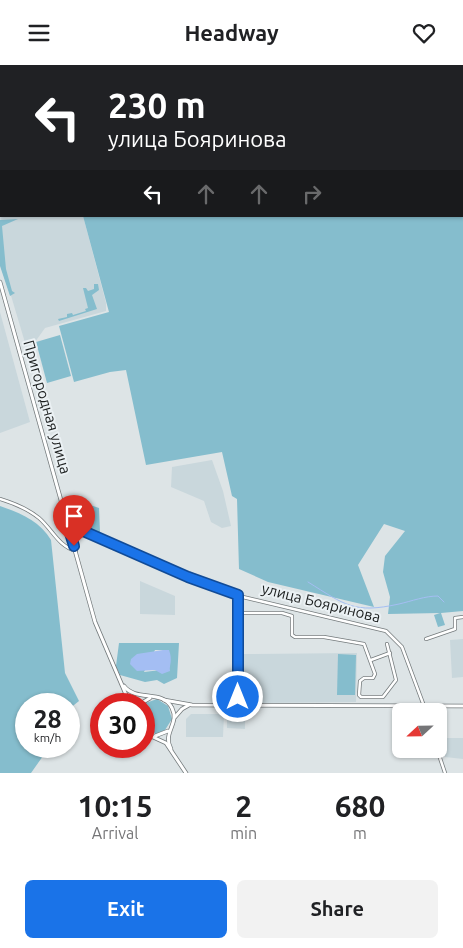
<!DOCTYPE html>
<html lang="en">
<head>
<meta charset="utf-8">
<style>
	body { margin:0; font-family:Ubuntu,sans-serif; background:#f2f2f2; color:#202124; height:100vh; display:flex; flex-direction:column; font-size:19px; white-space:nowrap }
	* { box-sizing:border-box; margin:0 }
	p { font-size:16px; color:#757577 }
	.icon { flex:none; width:28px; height:28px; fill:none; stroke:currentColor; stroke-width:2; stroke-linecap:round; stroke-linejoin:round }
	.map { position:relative; height:708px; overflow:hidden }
	.sheet { display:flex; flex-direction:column; background:#fff; flex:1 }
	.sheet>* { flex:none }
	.banner { position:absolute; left:0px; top:0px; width:464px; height:152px; box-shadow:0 1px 4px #0004; background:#202124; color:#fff; overflow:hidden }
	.needle { width:32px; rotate:248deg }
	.fabs { position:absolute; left:392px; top:638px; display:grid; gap:10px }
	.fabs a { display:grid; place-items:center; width:55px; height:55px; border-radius:8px; background:#fff; box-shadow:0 1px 4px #0004; font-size:25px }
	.speed { position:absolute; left:15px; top:628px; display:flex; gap:10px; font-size:25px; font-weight:700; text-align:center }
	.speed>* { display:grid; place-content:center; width:65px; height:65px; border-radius:50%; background:#fff; box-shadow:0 1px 4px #0004; line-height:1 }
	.speed small { font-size:12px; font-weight:400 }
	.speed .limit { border:8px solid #d22; background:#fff; color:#111 }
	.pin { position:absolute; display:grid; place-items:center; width:42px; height:42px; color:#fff; margin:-51px -21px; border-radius:50% 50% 50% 0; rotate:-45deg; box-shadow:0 0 5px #0007 }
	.pin .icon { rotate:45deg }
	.me { position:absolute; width:55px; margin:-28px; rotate:0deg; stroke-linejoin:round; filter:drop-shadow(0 0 4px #0008) }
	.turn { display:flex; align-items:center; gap:18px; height:105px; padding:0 25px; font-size:22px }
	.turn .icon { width:65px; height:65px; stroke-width:2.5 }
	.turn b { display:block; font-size:35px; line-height:42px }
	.lanes { display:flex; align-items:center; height:48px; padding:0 25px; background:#0003; justify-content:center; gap:25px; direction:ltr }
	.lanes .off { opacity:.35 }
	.eta { display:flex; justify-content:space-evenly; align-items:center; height:85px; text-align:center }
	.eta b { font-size:30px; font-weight:700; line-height:35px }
	.cta { display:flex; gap:10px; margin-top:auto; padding:10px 25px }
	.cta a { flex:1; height:58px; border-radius:8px; background:#1a73e8; color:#fff; font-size:20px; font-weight:700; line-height:58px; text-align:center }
	.cta a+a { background:#f2f2f2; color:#202124 }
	header { display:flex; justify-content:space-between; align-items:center; height:65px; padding:0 25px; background:#fff; font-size:22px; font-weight:700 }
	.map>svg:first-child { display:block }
	.built { fill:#c9d7dc }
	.green { fill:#85bdcd; fill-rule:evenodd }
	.water { fill:#a4bef3 }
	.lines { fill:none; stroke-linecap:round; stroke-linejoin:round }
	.stream { stroke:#a4bef3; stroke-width:1 }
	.street-casing { stroke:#747a7c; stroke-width:4 }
	.secondary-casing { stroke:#747a7c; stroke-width:4.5 }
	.street { stroke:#fff; stroke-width:2.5 }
	.secondary { stroke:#fff; stroke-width:3 }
	.route-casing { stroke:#114b97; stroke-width:12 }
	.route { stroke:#1a73e8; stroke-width:9 }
	.labels { text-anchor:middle; stroke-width:4; stroke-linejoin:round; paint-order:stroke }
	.street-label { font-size:15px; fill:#1c1f1f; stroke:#ebf1f4 }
</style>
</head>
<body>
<header><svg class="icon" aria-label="menu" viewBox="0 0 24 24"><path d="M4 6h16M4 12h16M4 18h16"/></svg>Headway<svg class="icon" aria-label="heart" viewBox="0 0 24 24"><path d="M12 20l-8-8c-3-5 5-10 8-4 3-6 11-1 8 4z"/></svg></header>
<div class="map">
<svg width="463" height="708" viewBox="0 0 463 708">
	<rect width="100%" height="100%" fill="#dde4e6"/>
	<g class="built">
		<polygon points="0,141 1,151 83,151 106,238 106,246 45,263 35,277 26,281 1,197"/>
		<polygon points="0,247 30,357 0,368"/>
		<polygon points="212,395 223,426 231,461 222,463 211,457 204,436 171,422 172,402"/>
		<polygon points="140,516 175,531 175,550 140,549"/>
		<polygon points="463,574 463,612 452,613 450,575"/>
		<polygon points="357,588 356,637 244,638 244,589"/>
		<polygon points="191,649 224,649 223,672 186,672 186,654"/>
		<polygon points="227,649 245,650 245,664 227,663"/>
		<polygon points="439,673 463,673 463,694 445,692"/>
	</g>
	<g class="green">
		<polygon points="253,0 463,0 463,546 441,548 445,560 438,562 434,550 440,548 388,549 390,532 383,507 385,491 405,466 384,459 358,500 374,542 268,517 239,504 237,434 232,431 222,387 146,400 126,305 110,307 74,317 59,261 109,247 83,151 462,151 462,1 250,1"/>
		<polygon points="18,154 2,161 6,204 12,226 15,228 10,231 0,201 0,155"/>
		<polygon points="94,219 98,219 99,225 92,230 97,244 59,256 58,254 67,252 67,249 72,248 73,250 86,246 85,244 88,243 83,223 86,223 88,226 94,224"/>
		<polygon points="60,270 71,311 47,318 36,277"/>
		<polygon points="67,432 99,443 100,468 73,454"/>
		<path d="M0 441C20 448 40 456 51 475L65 608 79 636 69 644V639H26V681H46L43 691 31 708H0Z"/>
		<path d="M119 578H179L177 613 164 619 157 615 145 617 120 610 116 601ZM155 585H169V604L144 607Z"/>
		<polygon points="338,589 356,590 355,630 337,630"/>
		<polygon points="157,634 168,641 172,654 165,665 156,669 144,665 143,639"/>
	</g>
	<path class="water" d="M163 585H169C173 596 169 600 170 606L162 609 155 605 137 606 130 599 131 594 137 589Z"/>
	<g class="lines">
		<path class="stream" d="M308 517C345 540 354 549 399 539 412 536 425 531 438 531L444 537"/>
		<g class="street-casing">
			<g id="street">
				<polyline points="1,1 2,0"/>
				<polyline points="30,1 30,0"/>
				<polyline points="0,23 1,4"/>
				<polyline points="0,30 1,34"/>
				<path d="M0 434C13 438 28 444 39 453 52 464 58 481 76 486"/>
				<polyline points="66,452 87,468 226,528 386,566 402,582 424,641"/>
				<polyline points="71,468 79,464"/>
				<polyline points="74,481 77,473 86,468"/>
				<polyline points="238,530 239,640"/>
				<polyline points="238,548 282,548 292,551 292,570 295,572 324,572 364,579 375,609 373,613 364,613 360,616 359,630 361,632 383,632 396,615 387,579"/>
				<polyline points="426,574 455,564 455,553 463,552"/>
				<polyline points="371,595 390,588"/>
				<polyline points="437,684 445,708"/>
			</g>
		</g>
		<g class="secondary-casing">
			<g id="secondary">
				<polyline points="0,217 95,557 130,639"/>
				<path d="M124 621C136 637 163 624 172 643 180 659 162 667 171 684"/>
				<polyline points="164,635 192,640 463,641"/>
				<polyline points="140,639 150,633"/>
				<polyline points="175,652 182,644 189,640"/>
				<polyline points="144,668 166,678 186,708"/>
				<polyline points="155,671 168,666"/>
			</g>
		</g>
		<use href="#street" class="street"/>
		<use href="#secondary" class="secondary"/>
	</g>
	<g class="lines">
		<g class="route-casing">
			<polyline id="route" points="74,481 70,468 73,465 81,465 188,512 238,530 238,632"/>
		</g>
		<use href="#route" class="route"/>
	</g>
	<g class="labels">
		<g class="street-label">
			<text transform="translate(47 342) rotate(74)" y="5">Пригородная улица</text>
			<text transform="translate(321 538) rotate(14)" y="5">улица Бояринова</text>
		</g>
	</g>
</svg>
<div class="fabs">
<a><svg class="needle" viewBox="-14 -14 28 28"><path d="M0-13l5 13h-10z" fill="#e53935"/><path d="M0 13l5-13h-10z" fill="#757577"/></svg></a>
</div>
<div class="speed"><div>28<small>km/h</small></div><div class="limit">30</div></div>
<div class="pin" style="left:74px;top:481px;background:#d93025"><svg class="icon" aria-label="arrive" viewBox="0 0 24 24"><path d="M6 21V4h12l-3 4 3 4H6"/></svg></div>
<svg class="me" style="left:238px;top:632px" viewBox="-20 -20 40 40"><circle r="17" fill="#1a73e8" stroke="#fff" stroke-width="3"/><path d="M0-11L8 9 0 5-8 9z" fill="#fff"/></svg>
<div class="banner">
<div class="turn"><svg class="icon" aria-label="left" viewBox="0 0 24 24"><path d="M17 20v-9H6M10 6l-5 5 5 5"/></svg><div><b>230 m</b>улица Бояринова</div></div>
<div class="lanes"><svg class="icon" aria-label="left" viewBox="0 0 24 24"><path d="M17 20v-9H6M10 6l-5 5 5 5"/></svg><svg class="icon off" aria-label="ahead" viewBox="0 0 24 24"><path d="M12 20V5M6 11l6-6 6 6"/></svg><svg class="icon off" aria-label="ahead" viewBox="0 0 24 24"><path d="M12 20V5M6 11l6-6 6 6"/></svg><svg class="icon off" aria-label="right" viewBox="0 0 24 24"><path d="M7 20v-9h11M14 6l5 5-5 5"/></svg></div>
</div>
</div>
<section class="sheet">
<div class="eta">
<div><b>10:15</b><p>Arrival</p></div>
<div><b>2</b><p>min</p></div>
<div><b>680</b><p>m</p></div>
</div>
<div class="cta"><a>Exit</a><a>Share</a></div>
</section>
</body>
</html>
